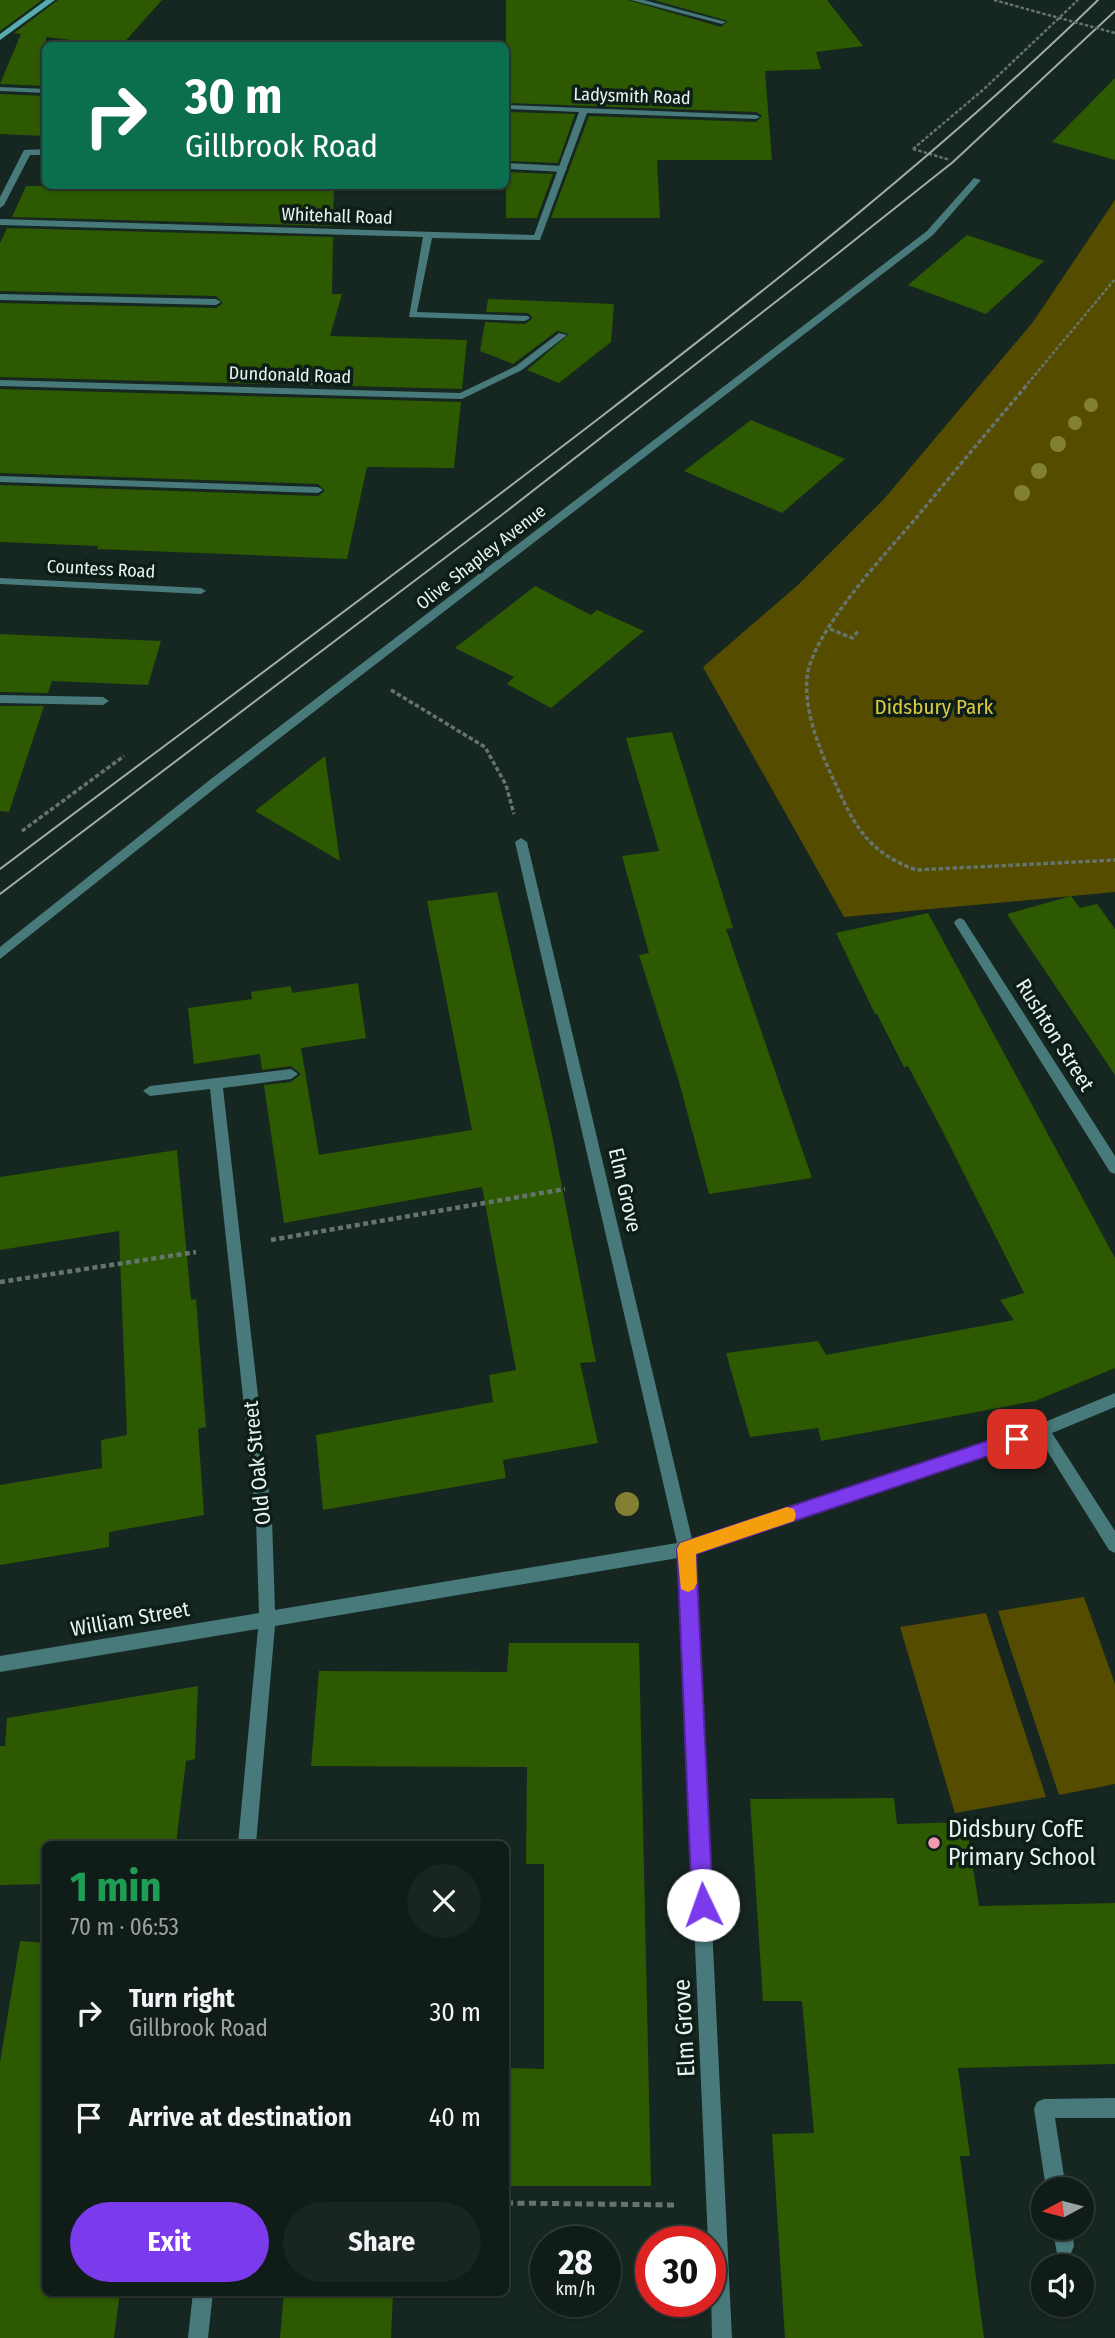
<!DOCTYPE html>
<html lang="en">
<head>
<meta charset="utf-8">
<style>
	body { margin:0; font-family:"Fira Sans Condensed",sans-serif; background:#192521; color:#f1f3f6; height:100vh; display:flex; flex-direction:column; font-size:26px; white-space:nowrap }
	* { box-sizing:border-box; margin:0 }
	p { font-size:23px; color:#9ca1a2 }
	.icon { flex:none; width:38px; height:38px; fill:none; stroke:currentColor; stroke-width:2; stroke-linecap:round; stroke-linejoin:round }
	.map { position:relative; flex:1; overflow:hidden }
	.drawer { position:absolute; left:42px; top:1841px; width:467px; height:455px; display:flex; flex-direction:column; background:#101c18; border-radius:10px; box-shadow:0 2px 5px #0004,0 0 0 2px #303a37 }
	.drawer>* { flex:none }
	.top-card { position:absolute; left:42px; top:42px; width:467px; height:147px; border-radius:10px; box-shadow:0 2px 5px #0004,0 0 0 2px #303a37; background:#0b6e4f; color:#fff; overflow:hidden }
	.needle { width:46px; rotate:263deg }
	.tools { position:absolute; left:1031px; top:2177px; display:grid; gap:14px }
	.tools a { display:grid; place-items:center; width:63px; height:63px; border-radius:50%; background:#101c18; box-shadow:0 2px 5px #0004,0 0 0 2px #303a37; font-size:35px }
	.speed { position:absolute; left:530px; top:2226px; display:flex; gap:14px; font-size:35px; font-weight:700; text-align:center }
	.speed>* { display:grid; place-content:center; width:91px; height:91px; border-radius:50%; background:#101c18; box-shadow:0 2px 5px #0004,0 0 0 2px #303a37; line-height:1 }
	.speed small { font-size:18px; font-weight:400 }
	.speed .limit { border:10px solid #d22; background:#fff; color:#111 }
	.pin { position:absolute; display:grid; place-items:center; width:60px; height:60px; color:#fff; margin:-30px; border-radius:14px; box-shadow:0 4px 10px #0006 }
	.me { position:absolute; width:77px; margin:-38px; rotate:357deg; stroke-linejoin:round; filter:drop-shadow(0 0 5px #0008) }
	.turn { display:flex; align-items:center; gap:24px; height:147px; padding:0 28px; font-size:32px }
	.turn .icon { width:91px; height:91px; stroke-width:2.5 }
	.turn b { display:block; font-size:49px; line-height:60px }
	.round { display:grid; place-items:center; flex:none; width:74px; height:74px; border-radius:37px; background:#192521 }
	.summary { display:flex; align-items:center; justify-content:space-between; height:119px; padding:0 28px }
	h1 { font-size:42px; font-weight:700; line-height:52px; color:#1e9e55 }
	.button { display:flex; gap:14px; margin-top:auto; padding:14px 28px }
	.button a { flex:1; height:80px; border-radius:42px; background:#7c3aed; color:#fff; font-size:28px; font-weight:700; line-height:80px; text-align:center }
	.button a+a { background:#192521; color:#f1f3f6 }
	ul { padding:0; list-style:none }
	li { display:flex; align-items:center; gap:21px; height:105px; padding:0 28px }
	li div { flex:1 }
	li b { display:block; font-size:26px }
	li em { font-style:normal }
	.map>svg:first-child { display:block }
	.green { fill:#554c00 }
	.building { fill:#2d5900 }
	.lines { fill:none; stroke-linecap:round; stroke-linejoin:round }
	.path-far3 { stroke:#66746e; stroke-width:2.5; stroke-dasharray:3.5 2; stroke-linecap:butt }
	.path-far2 { stroke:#66746e; stroke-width:3.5; stroke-dasharray:4.5 2.5; stroke-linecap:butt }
	.path-far1 { stroke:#66746e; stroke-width:4.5; stroke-dasharray:5 3.5; stroke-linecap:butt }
	.path { stroke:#66746e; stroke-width:5; stroke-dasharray:7 4.5; stroke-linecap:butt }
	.lane { fill:#487a7c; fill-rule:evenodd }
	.street { fill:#487a7c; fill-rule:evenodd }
	.secondary { fill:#58acb0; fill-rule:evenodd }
	.tram { stroke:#a0aca8; stroke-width:2 }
	.path-bridge { stroke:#66746e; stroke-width:2.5; stroke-dasharray:3.5 2; stroke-linecap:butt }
	.tree { fill:#838034 }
	.route { fill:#7c3aed; stroke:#51269a; stroke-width:2 }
	.slow { fill:#f59e0b }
	.poi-dot { fill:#f29ab0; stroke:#0d1d17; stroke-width:2.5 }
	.labels { text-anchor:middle; stroke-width:7; stroke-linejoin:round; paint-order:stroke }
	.far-street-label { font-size:18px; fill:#e9f3ef; stroke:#0d1d17 }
	.park-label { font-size:21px; fill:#dcca45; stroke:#0d1d17 }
	.street-label { font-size:21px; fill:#e9f3ef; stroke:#0d1d17 }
	.near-poi-label { font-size:24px; fill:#e9f3ef; stroke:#0d1d17; text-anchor:start }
	.near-street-label { font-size:24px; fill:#e9f3ef; stroke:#0d1d17 }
</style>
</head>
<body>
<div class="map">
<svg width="1115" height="2338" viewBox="0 0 1115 2338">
	<rect width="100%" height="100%" fill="#162620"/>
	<g class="green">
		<polygon points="1115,200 1115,892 844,917 703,667 798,585 884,499 1033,322"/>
		<polygon points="1084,1597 1115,1684 1115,1784 1059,1795 998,1611"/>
		<polygon points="986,1613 1046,1797 955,1813 900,1627"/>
	</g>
	<g class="building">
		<polygon points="0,0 42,0 0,31"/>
		<polygon points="58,0 162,0 121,46 46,37 46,86 0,84 21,34 14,33"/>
		<polygon points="506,0 628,0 721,27 728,21 654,0 827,0 863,46 816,52 821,69 765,71 772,160 657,160 660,218 551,218 589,116 756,122 762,116 756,112 506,103"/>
		<polygon points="1115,78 1115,160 1052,142"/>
		<polygon points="0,94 46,96 46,136 0,134"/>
		<polygon points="506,112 575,114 558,163 506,161"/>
		<polygon points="506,172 553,174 537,218 506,218"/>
		<polygon points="26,186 334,186 333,226 12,217"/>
		<polygon points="7,228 333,237 332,294 342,294 330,336 467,340 462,389 0,377 0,303 216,308 223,303 216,296 0,291 0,243"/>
		<polygon points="967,235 1044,261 986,314 908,285"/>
		<polygon points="488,299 614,304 611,342 559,383 527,370 569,334 557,331 513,364 480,351 485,322 525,324 533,318 528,313 486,312"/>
		<polygon points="0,389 461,402 454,468 367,467 347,559 97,549 98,546 0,542 0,485 318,496 325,491 318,484 0,473"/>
		<polygon points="751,420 845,459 782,513 684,471"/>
		<polygon points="535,586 591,615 597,610 644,631 551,708 507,684 514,677 455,648"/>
		<polygon points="0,634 90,638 161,641 148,685 52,681 48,693 0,692"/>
		<polygon points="0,706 44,706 9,812 0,811"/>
		<polygon points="672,732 733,928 726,929 812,1178 709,1194 678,1078 639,955 649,953 622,856 659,851 626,738"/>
		<polygon points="325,756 340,861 255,811"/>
		<polygon points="497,892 551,1130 596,1362 580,1363 598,1443 503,1460 506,1478 323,1510 316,1435 493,1402 489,1375 516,1370 482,1187 284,1223 264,1085 291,1082 301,1074 291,1066 262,1070 260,1054 194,1064 188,1008 252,999 251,992 291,986 292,993 358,983 366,1038 301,1048 319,1155 472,1130 427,901"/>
		<polygon points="1071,896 1080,908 1097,904 1115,929 1115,1075 1007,914"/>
		<polygon points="928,913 1115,1258 1115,1368 1035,1401 821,1441 818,1428 750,1437 726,1353 818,1341 826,1355 1014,1320 1000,1300 1024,1293 941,1128 908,1066 904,1067 877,1014 875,1014 836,933"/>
		<polygon points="177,1150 191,1300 196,1299 204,1402 206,1427 198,1429 204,1515 109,1532 109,1547 0,1565 0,1485 102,1468 101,1440 127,1435 119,1231 0,1250 0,1177"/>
		<polygon points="509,1643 639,1643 651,2186 506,2186 506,2068 544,2069 544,1864 526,1864 527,1767 311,1766 319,1671 507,1672"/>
		<polygon points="198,1686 195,1759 186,1761 176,1844 46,1844 46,1884 0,1885 0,1746 5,1746 7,1718"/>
		<polygon points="894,1798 897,1824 966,1822 979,1906 1115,1903 1115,2064 958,2068 970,2156 960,2156 984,2338 785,2338 772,2134 814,2133 802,2001 763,2001 750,1799"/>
		<polygon points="20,1941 46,1943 46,2292 120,2292 114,2338 0,2338 0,2062"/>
		<polygon points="284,2292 393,2292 391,2338 280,2338"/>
	</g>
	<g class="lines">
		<g class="path-far3">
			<polyline points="994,0 1037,12"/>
			<polyline points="913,149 984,89 1078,0"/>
			<polyline points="913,149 950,160"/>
			<polyline points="1024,388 1115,279"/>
		</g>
		<g class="path-far2">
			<path d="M1026 386C989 430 953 473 917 517 887 552 811 633 807 678 804 714 821 753 836 785 856 829 869 852 916 870L1115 860"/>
			<polyline points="830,629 852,638 858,631"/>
			<polyline points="391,690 485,747 506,785 514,814"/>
			<polyline points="22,831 124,756"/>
		</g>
		<g class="path-far1">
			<polyline points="271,1240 565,1189"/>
			<polyline points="0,1282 196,1252"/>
		</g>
		<polyline class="path" points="506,2203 676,2205"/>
		<g class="lane">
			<polygon points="46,149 46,155 30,155 4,205 0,208 0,197 24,150"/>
			<polygon points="506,163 563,166 567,169 563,172 506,169"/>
			<polygon points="0,294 216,299 221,302 216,305 0,300"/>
			<polygon points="0,476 318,487 323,490 318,493 0,482"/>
			<polygon points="0,695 103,697 109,701 103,705 0,703"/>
			<polygon points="1115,2098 1115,2118 1055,2118 1066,2189 1046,2189 1034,2109 1037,2102 1044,2099"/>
			<polygon points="1052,2228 1072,2228 1074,2246 1071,2253 1064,2256 1057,2253"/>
		</g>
		<g class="street">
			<polygon points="631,0 644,0 726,22 722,24"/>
			<polygon points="0,87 46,89 46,93 0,91"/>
			<polygon points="506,105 756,115 760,117 756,119 587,113 540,240 432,238 417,312 528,316 530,318 525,321 409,317 423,237 0,225 0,219 534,235 579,112 506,109"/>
			<polygon points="974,178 981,180 933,235 219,785 0,959 0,947 211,779 927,231"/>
			<polygon points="559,333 567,335 522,370 462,399 0,386 0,380 460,393 516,366"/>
			<polygon points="0,578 201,588 206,591 201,594 0,584"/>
			<polygon points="521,838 527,842 692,1539 1040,1424 1115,1393 1115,1407 1052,1433 1115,1531 1115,1553 1109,1550 1039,1438 694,1554 732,2338 712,2338 710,2242 708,2242 678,1558 275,1626 256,1844 238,1844 258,1629 0,1672 0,1656 259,1613 256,1519 210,1089 150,1096 143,1091 150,1086 291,1069 298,1074 291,1079 223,1088 272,1519 275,1610 677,1543 515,842"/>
			<polygon points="960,918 964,920 1115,1156 1115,1174 1110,1172 956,926 954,923 956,920"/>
			<polygon points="193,2292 213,2292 208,2338 188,2338"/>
		</g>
		<polygon class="secondary" points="46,0 55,0 0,40 0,34"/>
		<g class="tram">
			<path d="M0 869C201 718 403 569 602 416 773 284 943 151 1098 0"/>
			<polyline points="0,894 503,514 827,262 953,162 1115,11"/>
		</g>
		<polyline class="path-bridge" points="1037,12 1115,33"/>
	</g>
	<g class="tree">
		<circle cx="1091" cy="405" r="7"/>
		<circle cx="1075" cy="423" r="7"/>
		<circle cx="1058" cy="444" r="8"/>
		<circle cx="1039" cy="471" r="8"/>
		<circle cx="1022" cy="493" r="8"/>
		<circle cx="627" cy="1504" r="12"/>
	</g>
	<polygon class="route" points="1017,1431 1023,1433 1026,1439 1023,1444 696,1554 713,1905 710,1912 703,1915 695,1912 692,1905 677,1549 680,1543"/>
	<polygon class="slow" points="787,1507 794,1509 796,1515 794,1521 696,1554 697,1583 694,1589 688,1592 681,1589 677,1549 680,1543"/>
	<circle class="poi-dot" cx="934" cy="1843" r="7"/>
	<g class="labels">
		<g class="far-street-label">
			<text transform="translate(632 96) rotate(2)" y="6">Ladysmith Road</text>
			<text transform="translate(337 216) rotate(2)" y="6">Whitehall Road</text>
			<text transform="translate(290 375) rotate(2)" y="6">Dundonald Road</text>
			<text transform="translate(481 557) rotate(-38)" y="6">Olive Shapley Avenue</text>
			<text transform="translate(101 569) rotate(3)" y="6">Countess Road</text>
		</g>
		<g class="park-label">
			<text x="934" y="714">Didsbury Park</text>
		</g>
		<g class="street-label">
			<text transform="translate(1055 1035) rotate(58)" y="7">Rushton Street</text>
			<text transform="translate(625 1190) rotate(77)" y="7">Elm Grove</text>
			<text transform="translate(257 1463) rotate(-96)" y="7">Old Oak Street</text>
			<text transform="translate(130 1619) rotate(-10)" y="7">William Street</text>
		</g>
		<g class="near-poi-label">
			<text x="948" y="1837">Didsbury CofE<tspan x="948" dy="28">Primary School</tspan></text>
		</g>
		<g class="near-street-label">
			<text transform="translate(684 2028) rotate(-93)" y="8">Elm Grove</text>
		</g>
	</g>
</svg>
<div class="tools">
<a><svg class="needle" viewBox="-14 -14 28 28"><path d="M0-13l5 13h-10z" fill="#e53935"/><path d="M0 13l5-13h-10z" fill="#9ca1a2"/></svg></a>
<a><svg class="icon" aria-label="sound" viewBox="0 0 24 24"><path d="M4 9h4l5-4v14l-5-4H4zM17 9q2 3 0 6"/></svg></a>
</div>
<div class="speed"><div>28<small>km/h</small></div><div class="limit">30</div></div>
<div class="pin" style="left:1017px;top:1439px;background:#d93025"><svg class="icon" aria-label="arrive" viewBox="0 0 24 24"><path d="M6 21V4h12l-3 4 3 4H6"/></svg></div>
<svg class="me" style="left:703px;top:1905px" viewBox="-20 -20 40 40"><circle r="19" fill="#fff"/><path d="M0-13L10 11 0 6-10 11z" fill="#7c3aed"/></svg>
<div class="top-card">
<div class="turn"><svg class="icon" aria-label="right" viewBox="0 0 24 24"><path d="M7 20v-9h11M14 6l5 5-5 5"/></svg><div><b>30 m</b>Gillbrook Road</div></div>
</div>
<section class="drawer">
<div class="summary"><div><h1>1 min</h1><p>70 m · 06:53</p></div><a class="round"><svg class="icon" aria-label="close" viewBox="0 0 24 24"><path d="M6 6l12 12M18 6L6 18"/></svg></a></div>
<ul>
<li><svg class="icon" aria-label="right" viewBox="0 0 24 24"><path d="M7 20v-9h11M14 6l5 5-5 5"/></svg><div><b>Turn right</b><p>Gillbrook Road</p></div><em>30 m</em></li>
<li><svg class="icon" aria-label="arrive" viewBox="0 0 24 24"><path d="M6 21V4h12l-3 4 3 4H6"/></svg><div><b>Arrive at destination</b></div><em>40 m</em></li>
</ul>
<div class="button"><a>Exit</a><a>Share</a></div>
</section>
</div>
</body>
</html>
